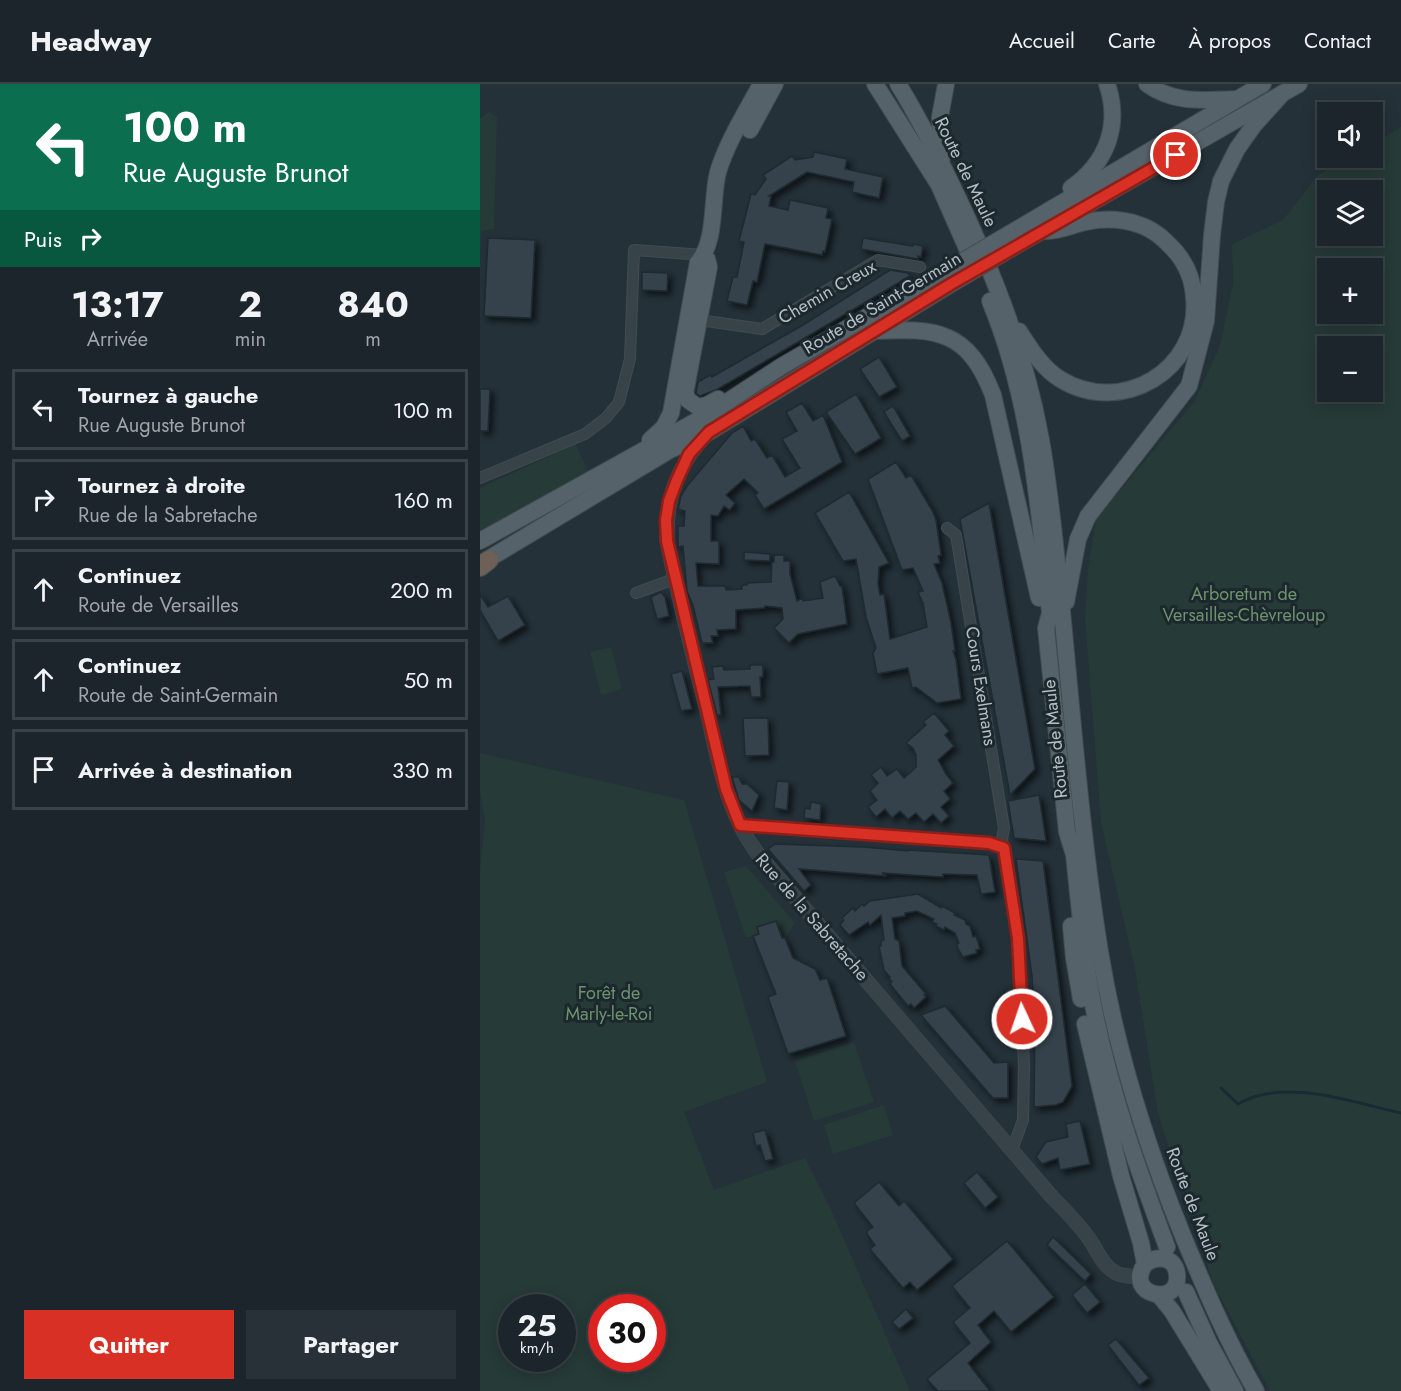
<!DOCTYPE html>
<html lang="fr">
<head>
<meta charset="utf-8">
<style>
	body { margin:0; font-family:Jost,sans-serif; background:#283137; color:#f1f3f6; height:100vh; display:flex; flex-direction:column; font-size:22px; white-space:nowrap }
	* { box-sizing:border-box; margin:0 }
	p { font-size:20px; color:#a0a5a9 }
	.icon { flex:none; width:33px; height:33px; fill:none; stroke:currentColor; stroke-width:2; stroke-linecap:round; stroke-linejoin:round }
	.map { position:relative; flex:1; overflow:hidden }
	.details { display:flex; flex-direction:column; background:#1b252b; width:480px }
	.details>* { flex:none }
	.hud { background:#0b6e4f; color:#fff; overflow:hidden }
	.controls { position:absolute; left:837px; top:18px; display:grid; gap:12px }
	.controls a { display:grid; place-items:center; width:66px; height:66px; border-radius:0px; background:#1b252b; box-shadow:0 3px 15px #0003,0 0 0 2px #394247; font-size:30px }
	.speed { position:absolute; left:18px; top:1210px; display:flex; gap:12px; font-size:30px; font-weight:700; text-align:center }
	.speed>* { display:grid; place-content:center; width:78px; height:78px; border-radius:50%; background:#1b252b; box-shadow:0 3px 15px #0003,0 0 0 2px #394247; line-height:1 }
	.speed small { font-size:15px; font-weight:400 }
	.speed .limit { border:9px solid #d22; background:#fff; color:#111 }
	.pin { position:absolute; display:grid; place-items:center; width:51px; height:51px; color:#fff; margin:-26px; border:3px solid #fff; border-radius:50%; box-shadow:0 2px 6px #0007 }
	.me { position:absolute; width:66px; margin:-33px; rotate:357deg; stroke-linejoin:round; filter:drop-shadow(0 0 4px #0008) }
	.turn { display:flex; align-items:center; gap:21px; height:126px; padding:0 24px; font-size:27px }
	.turn .icon { width:78px; height:78px; stroke-width:2.5 }
	.turn b { display:block; font-size:42px; line-height:51px }
	.then { display:flex; align-items:center; height:57px; padding:0 24px; background:#0003; gap:12px; font-size:22px }
	.eta { display:flex; justify-content:space-evenly; align-items:center; height:102px; text-align:center }
	.eta b { font-size:36px; font-weight:700; line-height:42px }
	.button { display:flex; gap:12px; margin-top:auto; padding:12px 24px }
	.button a { flex:1; height:69px; border-radius:0px; background:#d93025; color:#fff; font-size:24px; font-weight:700; line-height:69px; text-align:center }
	.button a+a { background:#283137; color:#f1f3f6 }
	ul { padding:0; list-style:none }
	li { display:flex; align-items:center; gap:18px; height:81px; margin:0 12px 9px; padding:0 12px; border:3px solid #394247; border-radius:0px }
	li div { flex:1 }
	li b { display:block; font-size:22px }
	li em { font-style:normal }
	header { display:flex; align-items:center; gap:36px; box-sizing:border-box; height:84px; padding:0 30px; background:#1b252b; border-bottom:2px solid #394247 }
	header strong { font-size:28px }
	nav { display:flex; gap:33px; margin-inline-start:auto; font-size:21px }
	main { display:flex; flex:1; min-height:0 }
	.map>svg:first-child { display:block }
	.green { fill:#263a38; fill-rule:evenodd }
	.lines { fill:none; stroke-linecap:round; stroke-linejoin:round }
	.stream { stroke:#192a35; stroke-width:3 }
	.building { fill:#34434c; stroke:#1f2a30; stroke-width:1.5; filter:url(#shadow) }
	.minor-casing { stroke:#414c52; stroke-width:12 }
	.tertiary-casing { stroke:#414c52; stroke-width:15 }
	.primary-casing { stroke:#414c52; stroke-width:18 }
	.motorway-casing { stroke:#434e54; stroke-width:20 }
	.minor { stroke:#384349; stroke-width:10 }
	.tertiary { stroke:#384349; stroke-width:14 }
	.primary { stroke:#566269; stroke-width:16 }
	.motorway { stroke:#6e6056; stroke-width:18 }
	.primary-bridge-casing { stroke:#414c52; stroke-width:18; stroke-linecap:butt }
	.primary-bridge { stroke:#566269; stroke-width:16 }
	.route-casing { stroke:#8d1f18; stroke-width:15 }
	.route { stroke:#d93025; stroke-width:10 }
	.labels { text-anchor:middle; stroke-width:6; stroke-linejoin:round; paint-order:stroke }
	.street-label { font-size:18px; fill:#b3bec5; stroke:#1d282e }
	.park-label { font-size:18px; fill:#6d946d; stroke:#1d282e }
</style>
</head>
<body>
<header>
<strong>Headway</strong>
<nav><a>Accueil</a><a>Carte</a><a>À propos</a><a>Contact</a></nav>
</header>
<main>
<section class="details">
<div class="hud">
<div class="turn"><svg class="icon" aria-label="left" viewBox="0 0 24 24"><path d="M17 20v-9H6M10 6l-5 5 5 5"/></svg><div><b>100 m</b>Rue Auguste Brunot</div></div>
<div class="then">Puis<svg class="icon" aria-label="right" viewBox="0 0 24 24"><path d="M7 20v-9h11M14 6l5 5-5 5"/></svg></div>
</div>
<div class="eta">
<div><b>13:17</b><p>Arrivée</p></div>
<div><b>2</b><p>min</p></div>
<div><b>840</b><p>m</p></div>
</div>
<ul>
<li><svg class="icon" aria-label="left" viewBox="0 0 24 24"><path d="M17 20v-9H6M10 6l-5 5 5 5"/></svg><div><b>Tournez à gauche</b><p>Rue Auguste Brunot</p></div><em>100 m</em></li>
<li><svg class="icon" aria-label="right" viewBox="0 0 24 24"><path d="M7 20v-9h11M14 6l5 5-5 5"/></svg><div><b>Tournez à droite</b><p>Rue de la Sabretache</p></div><em>160 m</em></li>
<li><svg class="icon" aria-label="ahead" viewBox="0 0 24 24"><path d="M12 20V5M6 11l6-6 6 6"/></svg><div><b>Continuez</b><p>Route de Versailles</p></div><em>200 m</em></li>
<li><svg class="icon" aria-label="ahead" viewBox="0 0 24 24"><path d="M12 20V5M6 11l6-6 6 6"/></svg><div><b>Continuez</b><p>Route de Saint-Germain</p></div><em>50 m</em></li>
<li><svg class="icon" aria-label="arrive" viewBox="0 0 24 24"><path d="M6 21V4h12l-3 4 3 4H6"/></svg><div><b>Arrivée à destination</b></div><em>330 m</em></li>
</ul>
<div class="button"><a>Quitter</a><a>Partager</a></div>
</section>
<div class="map">
<svg width="921" height="1307" viewBox="0 0 921 1307">
	<defs>
		<filter id="shadow"><feDropShadow dx="4" dy="4" stdDeviation="3" flood-color="#0009"/></filter>
	</defs>
	<rect width="100%" height="100%" fill="#243139"/>
	<g class="green">
		<polygon points="8,28 17,32 14,145 1,147 0,176 0,35"/>
		<path d="M921 43V1307H790L734 1201 678 1030 655 885 621 738 605 535 608 484 616 435 714 318 740 262 753 199 752 160 803 136 838 91 869 74H892L893 60ZM892 106V152H848V106ZM892 184V230H848V184ZM892 262V308H848V262Z"/>
		<polygon points="96,360 110,393 0,450 0,404"/>
		<polygon points="131,563 142,605 121,611 110,568"/>
		<path d="M0 669 204 716 287 998 204 1028 234 1106 325 1074 352 1128 430 1307H0V786L5 737 0 706ZM32 1224H82V1275H32ZM122 1224H172V1275H122Z"/>
		<polygon points="266,782 315,839 305,854 302,854 296,837 279,850 266,854 244,788"/>
		<polygon points="374,958 394,1018 334,1037 315,977"/>
		<polygon points="404,1021 413,1051 353,1070 344,1041"/>
	</g>
	<g class="lines">
		<path class="stream" d="M741 1004 758 1020C805 993 871 1018 921 1029"/>
	</g>
	<g class="building">
		<polygon points="334,68 367,75 365,85 403,93 399,114 372,108 374,98 327,88 289,112 291,112 289,122 308,126 310,116 348,124 346,134 352,135 345,168 343,167 342,171 285,160 277,198 273,197 267,221 247,217 253,193 257,193 264,158 259,157 271,110 275,111 286,95 283,91 312,72 315,76 333,73"/>
		<polygon points="8,154 55,156 51,234 4,232"/>
		<polygon points="383,154 433,162 433,160 443,162 441,173 438,172 438,175 381,165"/>
		<polygon points="410,186 428,189 430,192 238,305 220,312 216,309 218,298 230,291 232,293 323,241"/>
		<polygon points="162,188 188,189 187,207 162,206"/>
		<polygon points="399,273 417,303 399,313 380,285"/>
		<polygon points="0,305 10,305 8,347 0,347"/>
		<polygon points="376,310 401,354 375,370 346,328"/>
		<polygon points="322,319 333,337 343,331 362,378 284,425 275,411 278,409 264,395 246,411 255,419 250,426 244,422 238,432 231,431 231,457 239,457 239,480 216,479 218,502 245,502 246,506 262,505 262,501 267,501 267,499 291,498 292,478 294,478 294,471 304,471 304,477 310,477 310,490 317,517 323,514 323,517 343,514 340,498 355,492 360,502 362,502 367,540 318,550 309,559 294,544 303,535 302,524 285,522 284,524 256,526 256,545 237,546 238,552 231,552 233,559 222,559 213,521 207,507 203,462 198,463 198,442 204,442 205,427 198,425 201,412 207,402 252,349 263,342 271,357 275,355 287,374 292,371 305,393 320,384 302,355 317,347 306,328"/>
		<polygon points="413,322 430,352 422,357 404,328"/>
		<polygon points="416,378 426,394 431,391 453,428 456,436 461,471 458,472 460,479 454,480 462,499 471,539 475,567 473,567 476,576 481,615 457,619 436,603 432,604 428,584 397,590 393,569 396,564 386,533 376,475 363,477 335,429 369,408 409,479 399,483 398,500 400,511 404,510 410,555 447,543 443,519 438,508 443,507 433,484 422,486 388,395"/>
		<polygon points="509,419 555,685 530,711 480,435"/>
		<polygon points="264,468 290,470 290,477 264,476"/>
		<polygon points="181,508 185,513 189,532 177,535 171,513"/>
		<polygon points="0,510 8,523 28,512 45,541 18,557 0,526"/>
		<polygon points="270,581 283,581 283,593 280,593 281,613 271,613 270,602 238,603 241,631 237,631 228,596 234,595 232,583 243,582 244,586 270,585"/>
		<polygon points="202,587 212,625 201,627 191,590"/>
		<polygon points="454,629 469,647 465,651 474,662 458,676 466,690 473,699 464,707 470,715 461,723 469,732 461,739 453,730 444,738 436,729 428,735 420,727 412,734 405,725 396,733 388,723 397,716 390,707 398,699 391,691 401,683 407,692 417,685 424,694 432,687 436,683 436,671 433,664 426,659 446,641 443,638"/>
		<polygon points="263,634 288,634 289,671 265,672"/>
		<polygon points="252,693 259,693 262,700 267,700 279,711 272,727 259,716"/>
		<polygon points="297,697 309,698 307,726 294,724"/>
		<polygon points="559,711 566,757 534,754 528,717"/>
		<polygon points="331,718 341,720 340,736 324,734 325,724 330,725"/>
		<polygon points="295,760 383,763 428,767 428,766 509,771 515,808 501,810 497,791 463,790 463,793 402,789 407,792 319,785 331,801 324,807 288,765"/>
		<polygon points="536,775 563,777 592,1002 583,1018 576,1021 554,1023 555,940 552,892"/>
		<polygon points="438,810 461,824 462,822 475,829 474,831 485,836 486,840 490,842 493,853 496,852 500,865 496,866 497,869 483,873 478,865 477,860 479,859 475,849 465,843 464,846 456,842 457,840 452,838 454,835 437,827 425,829 425,832 412,834 415,855 419,857 422,882 446,910 444,911 446,913 434,924 431,920 428,922 410,900 412,898 409,894 410,893 404,886 399,862 401,862 401,857 404,856 401,831 390,841 388,838 369,851 360,841 364,836 362,834 373,824 375,827 382,820 384,822 390,817"/>
		<polygon points="296,837 302,854 305,854 313,874 335,885 340,896 347,894 366,952 308,970 288,913 296,910 273,852 279,850 277,843"/>
		<polygon points="465,922 514,979 528,978 528,1014 513,1014 441,931"/>
		<polygon points="600,1037 610,1080 580,1086 578,1074 562,1080 556,1073 566,1058 588,1053 586,1040"/>
		<polygon points="285,1046 293,1075 285,1077 280,1061 276,1062 273,1049"/>
		<polygon points="497,1088 518,1113 505,1124 484,1099"/>
		<polygon points="399,1098 419,1122 424,1117 473,1175 437,1206 430,1198 423,1204 390,1165 395,1161 387,1150 387,1147 393,1143 374,1119"/>
		<polygon points="573,1153 611,1190 605,1197 567,1161"/>
		<polygon points="527,1157 574,1213 531,1248 514,1227 498,1241 511,1258 488,1279 510,1307 458,1307 447,1295 490,1259 473,1238 490,1224 472,1202"/>
		<polygon points="605,1200 620,1218 607,1229 592,1211"/>
		<polygon points="426,1225 433,1234 419,1245 412,1238"/>
		<polygon points="636,1255 669,1294 659,1301 628,1261"/>
	</g>
	<g class="lines">
		<g class="minor-casing">
			<g id="minor">
				<polyline points="219,236 282,245 398,176 440,183"/>
				<polyline points="0,394 105,350 126,334 139,318 150,275 154,166 225,171"/>
				<polyline points="467,444 476,451 524,744 522,755 538,854 544,981 543,1036 532,1066"/>
				<polyline points="156,509 194,495"/>
				<polyline points="260,741 509,759 524,764"/>
			</g>
		</g>
		<g class="tertiary-casing">
			<path id="tertiary" d="M226 351C196 384 186 413 187 457 198 511 211 565 225 619 237 669 245 728 278 770L572 1113C585 1126 599 1140 610 1156 618 1168 623 1182 636 1189 644 1193 652 1192 660 1193"/>
		</g>
		<g class="primary-casing">
			<g id="primary">
				<polyline points="395,0 459,101 496,185"/>
				<path d="M418 0C441 37 460 76 479 116 515 193 546 272 561 356 571 412 576 470 582 527 593 640 602 755 620 868 636 965 666 1061 703 1152 725 1205 747 1257 776 1307"/>
				<path d="M667 0C694 20 725 16 756 15"/>
				<polyline points="270,46 295,0"/>
				<polyline points="462,74 460,33 466,0"/>
				<path d="M591 104C627 79 641 41 627 0"/>
				<polyline points="529,150 783,0"/>
				<polyline points="534,163 819,0"/>
				<polyline points="227,175 229,183 205,309 208,316 218,323 227,321 238,315"/>
				<path d="M510 217C551 316 559 424 570 529L566 544 587 748 594 771C600 826 604 881 616 935 632 1013 659 1088 687 1163"/>
				<path d="M394 247C457 244 488 246 513 311L559 514"/>
				<path d="M539 247C550 264 562 284 580 295 641 333 721 286 714 214 713 197 707 181 696 168 686 157 675 146 660 141 643 135 624 134 606 138 591 141 579 148 563 147"/>
				<path d="M170 356 184 343 191 329 218 178C237 157 231 115 238 88 247 58 266 28 281 0"/>
				<polyline points="0,457 227,331 302,282 466,187"/>
				<polyline points="0,480 190,366 229,348 471,200"/>
				<polyline points="586,518 598,455 608,432 709,302 726,237 732,151 736,118 741,97 757,65 774,41 802,10"/>
				<polyline points="591,842 594,874 601,915"/>
				<path d="M605 940 641 1092 661 1159 665 1180C643 1212 701 1224 697 1190 695 1172 676 1171 665 1180"/>
				<polyline points="706,1208 729,1259 755,1307"/>
				<polyline points="679,1211 692,1227 741,1307"/>
			</g>
		</g>
		<g class="motorway-casing">
			<polyline id="motorway" points="0,483 9,476"/>
		</g>
		<use href="#minor" class="minor"/>
		<use href="#tertiary" class="tertiary"/>
		<use href="#primary" class="primary"/>
		<use href="#motorway" class="motorway"/>
		<g class="primary-bridge-casing">
			<g id="primary-bridge">
				<polyline points="466,187 529,150"/>
				<polyline points="471,200 534,163"/>
			</g>
		</g>
		<use href="#primary-bridge" class="primary-bridge"/>
	</g>
	<g class="lines">
		<g class="route-casing">
			<polyline id="route" points="542,935 538,854 524,764 509,759 260,741 246,705 187,457 186,436 189,417 197,396 209,370 229,348 471,200 696,71"/>
		</g>
		<use href="#route" class="route"/>
	</g>
	<g class="labels">
		<g class="street-label">
			<text transform="translate(486 88) rotate(64)" y="6">Route de Maule</text>
			<text transform="translate(347 208) rotate(-30)" y="6">Chemin Creux</text>
			<text transform="translate(402 219) rotate(-31)" y="6">Route de Saint-Germain</text>
			<text transform="translate(501 602) rotate(81)" y="6">Cours Exelmans</text>
			<text transform="translate(575 655) rotate(-96)" y="6">Route de Maule</text>
			<text transform="translate(332 833) rotate(49)" y="6">Rue de la Sabretache</text>
			<text transform="translate(713 1120) rotate(69)" y="6">Route de Maule</text>
		</g>
		<g class="park-label">
			<text x="764" y="516">Arboretum de<tspan x="764" dy="21">Versailles-Chèvreloup</tspan></text>
			<text x="129" y="915">Forêt de<tspan x="129" dy="21">Marly-le-Roi</tspan></text>
		</g>
	</g>
</svg>
<div class="controls">
<a><svg class="icon" aria-label="sound" viewBox="0 0 24 24"><path d="M4 9h4l5-4v14l-5-4H4zM17 9q2 3 0 6"/></svg></a>
<a><svg class="icon" aria-label="layers" viewBox="0 0 24 24"><path d="M12 4l9 5-9 5-9-5zM3 14l9 5 9-5"/></svg></a>
<a>+</a>
<a>−</a>
</div>
<div class="speed"><div>25<small>km/h</small></div><div class="limit">30</div></div>
<div class="pin" style="left:696px;top:71px;background:#d93025"><svg class="icon" aria-label="arrive" viewBox="0 0 24 24"><path d="M6 21V4h12l-3 4 3 4H6"/></svg></div>
<svg class="me" style="left:542px;top:935px" viewBox="-20 -20 40 40"><circle r="17" fill="#d93025" stroke="#fff" stroke-width="3"/><path d="M0-11L8 9 0 5-8 9z" fill="#fff"/></svg>
</div>
</main>
</body>
</html>
